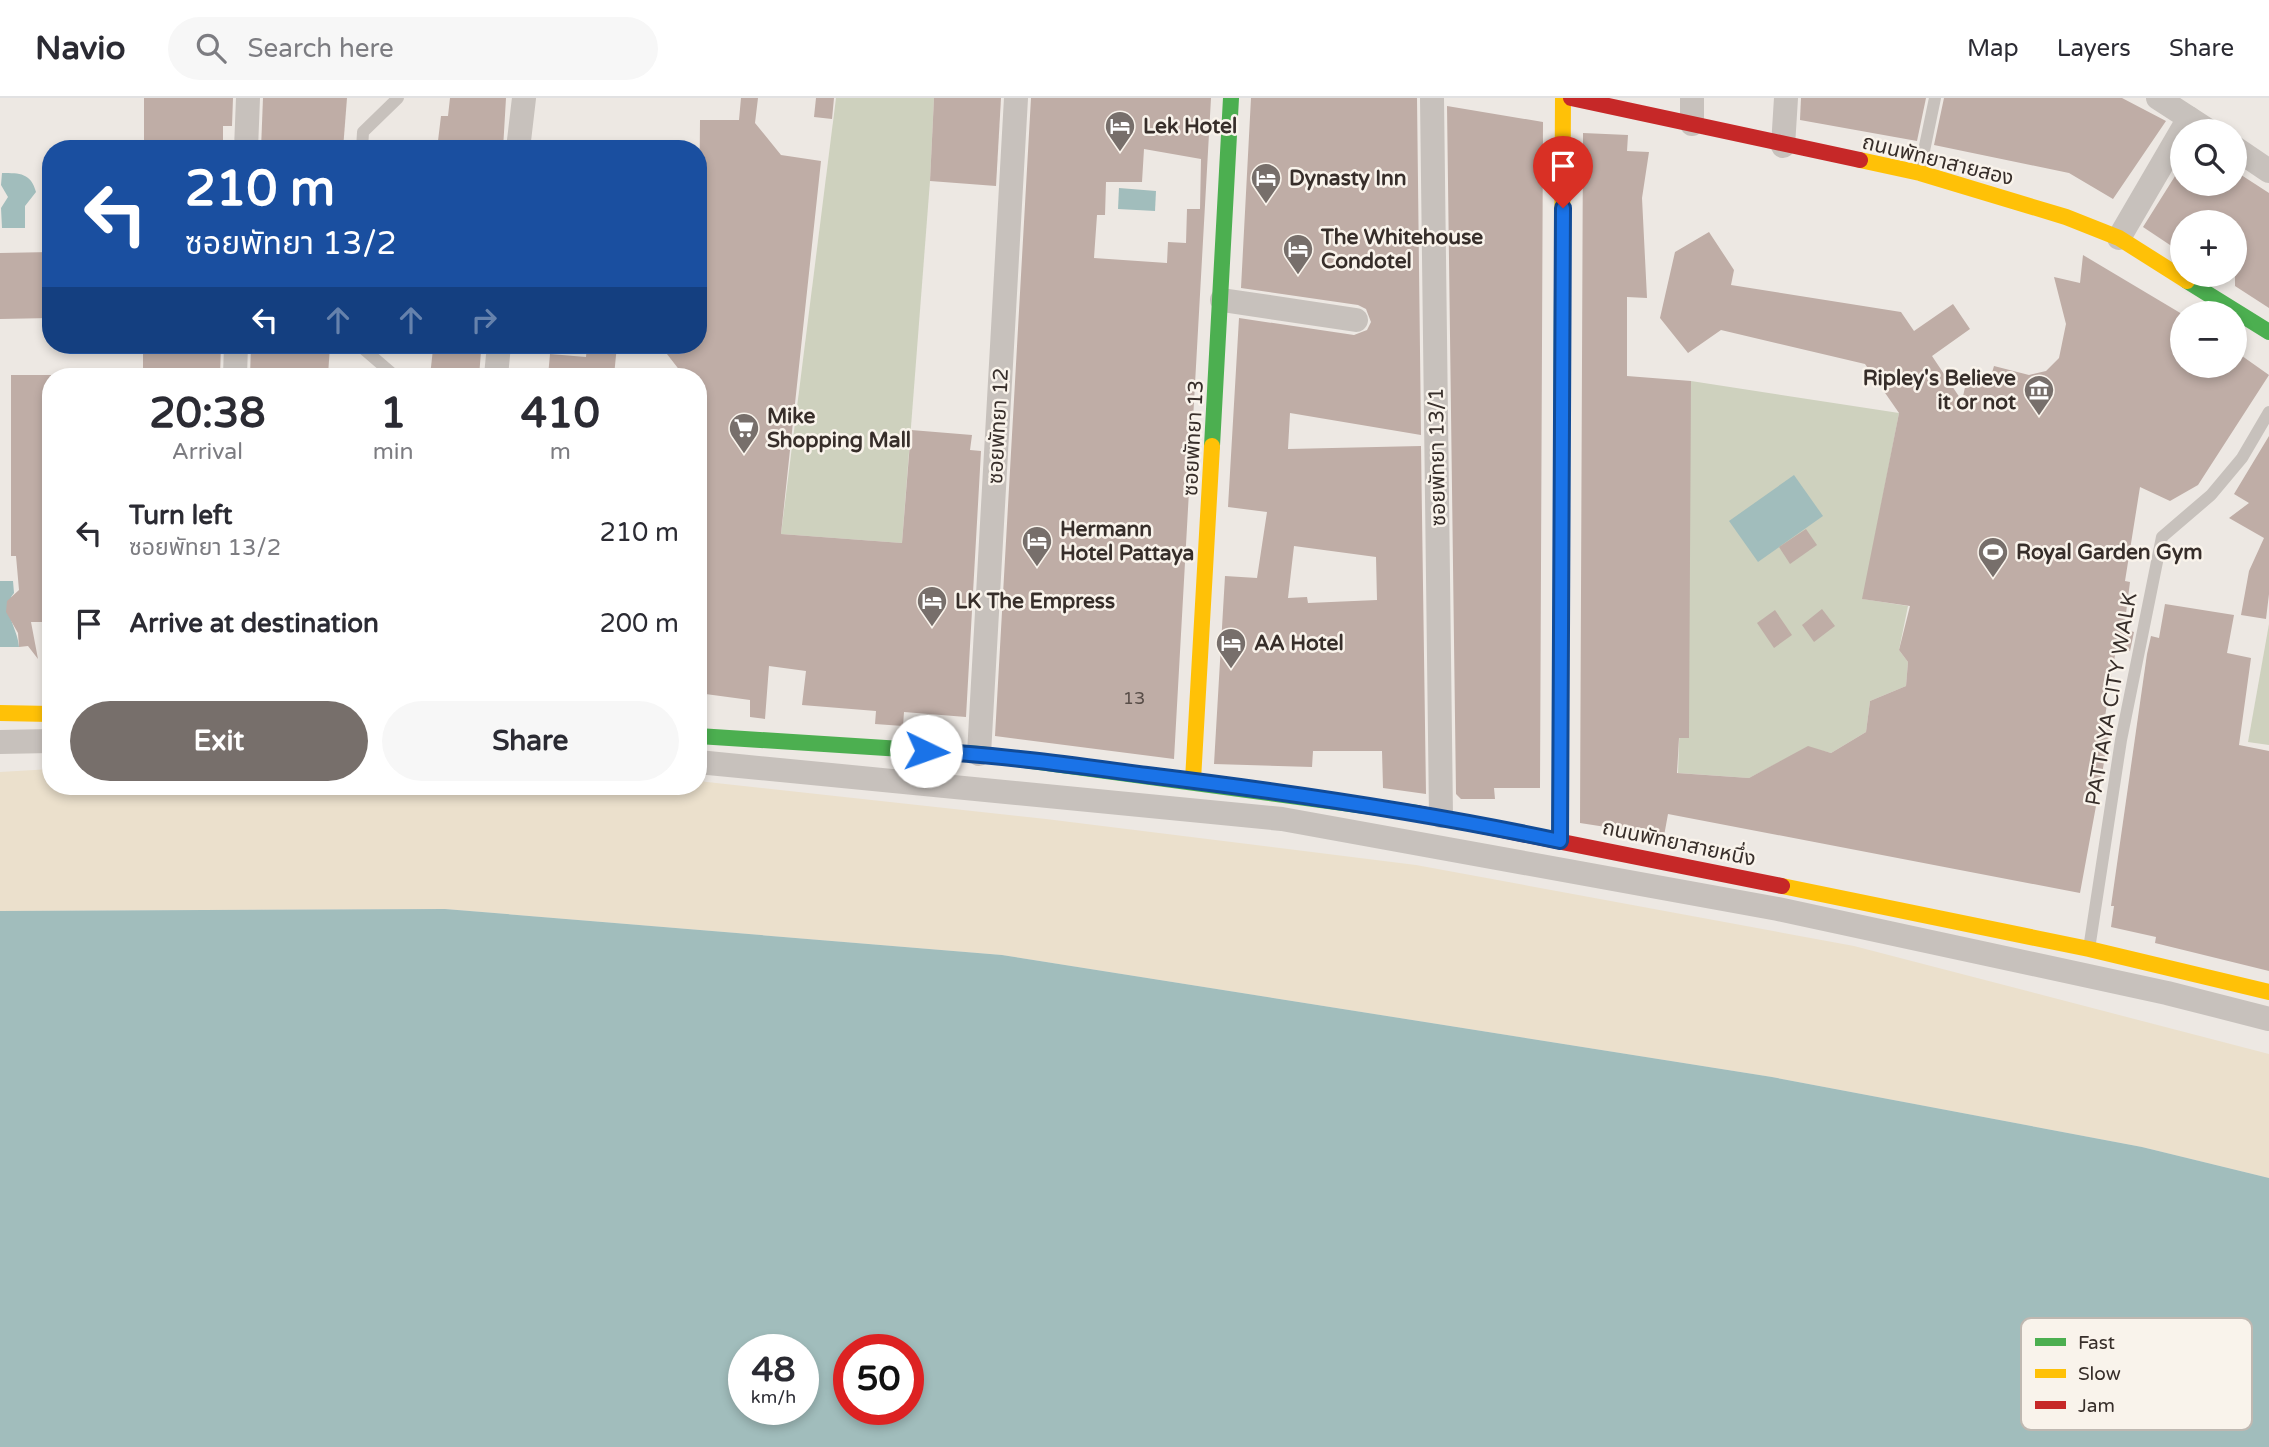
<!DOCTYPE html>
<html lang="en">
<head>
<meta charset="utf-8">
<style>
	body { margin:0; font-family:"Varela Round","Noto Sans Thai",sans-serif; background:#f7f7f7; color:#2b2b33; height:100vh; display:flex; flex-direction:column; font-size:26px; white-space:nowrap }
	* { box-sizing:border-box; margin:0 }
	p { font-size:23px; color:#7c7c81 }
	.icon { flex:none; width:38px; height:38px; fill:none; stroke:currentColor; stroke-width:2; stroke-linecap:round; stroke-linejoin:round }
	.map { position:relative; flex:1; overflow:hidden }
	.panel { position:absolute; left:42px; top:270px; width:665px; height:427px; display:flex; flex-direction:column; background:#fff; border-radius:28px; box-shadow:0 4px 10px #0003 }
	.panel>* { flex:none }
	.banner { position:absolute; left:42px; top:42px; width:665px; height:214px; border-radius:28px; box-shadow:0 4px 10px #0003; background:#1a4fa0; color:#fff; overflow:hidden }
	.controls { position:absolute; left:2170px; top:21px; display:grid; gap:14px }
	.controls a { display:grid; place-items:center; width:77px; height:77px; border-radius:50%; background:#fff; box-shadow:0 4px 10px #0003; font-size:35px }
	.speed { position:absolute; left:728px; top:1236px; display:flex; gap:14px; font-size:35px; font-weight:700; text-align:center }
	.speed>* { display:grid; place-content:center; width:91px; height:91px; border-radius:50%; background:#fff; box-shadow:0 4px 10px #0003; line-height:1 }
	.speed small { font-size:18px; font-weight:400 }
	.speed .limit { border:10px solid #d22; background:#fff; color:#111 }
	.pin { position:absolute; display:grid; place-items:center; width:60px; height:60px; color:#fff; margin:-72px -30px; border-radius:50% 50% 50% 0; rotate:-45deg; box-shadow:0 0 7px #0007 }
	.pin .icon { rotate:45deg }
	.me { position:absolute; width:77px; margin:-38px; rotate:93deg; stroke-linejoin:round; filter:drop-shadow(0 0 5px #0008) }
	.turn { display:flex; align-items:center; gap:24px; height:147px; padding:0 28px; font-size:32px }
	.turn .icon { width:91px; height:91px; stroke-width:2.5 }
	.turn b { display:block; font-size:49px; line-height:60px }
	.lanes { display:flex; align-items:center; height:66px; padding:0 28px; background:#0003; justify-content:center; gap:35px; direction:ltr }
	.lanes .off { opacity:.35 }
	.eta { display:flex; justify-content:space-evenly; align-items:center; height:119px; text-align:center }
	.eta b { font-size:42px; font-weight:700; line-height:49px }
	.action { display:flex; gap:14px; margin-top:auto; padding:14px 28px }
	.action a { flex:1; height:80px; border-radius:42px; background:#776f6b; color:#fff; font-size:28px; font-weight:700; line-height:80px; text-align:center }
	.action a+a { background:#f7f7f7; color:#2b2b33 }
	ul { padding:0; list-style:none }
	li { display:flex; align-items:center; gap:21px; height:91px; padding:0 28px }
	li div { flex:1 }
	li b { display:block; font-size:26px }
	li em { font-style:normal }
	header { display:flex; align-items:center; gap:42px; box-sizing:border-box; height:98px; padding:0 35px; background:#fff; border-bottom:2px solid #e1e1e2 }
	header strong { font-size:33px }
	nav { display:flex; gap:38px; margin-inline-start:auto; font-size:24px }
	.search { width:490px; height:63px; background:#f7f7f7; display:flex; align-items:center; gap:18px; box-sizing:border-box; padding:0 24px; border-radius:38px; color:#7c7c81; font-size:26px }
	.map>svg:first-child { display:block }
	.green { fill:#ced1be }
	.sand { fill:#ebe0cc }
	.water { fill:#a1bdbc; fill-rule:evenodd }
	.building { fill:#bfada6; fill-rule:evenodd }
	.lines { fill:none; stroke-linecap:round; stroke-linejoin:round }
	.lane { stroke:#c7c1bc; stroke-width:12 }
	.street { stroke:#c7c1bc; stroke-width:24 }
	.fast { stroke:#4caf50; stroke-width:16 }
	.slow { stroke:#ffc107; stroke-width:16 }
	.jam { stroke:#c62828; stroke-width:16 }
	.route-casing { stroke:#114b97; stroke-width:18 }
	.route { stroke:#1a73e8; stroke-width:12 }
	.labels { text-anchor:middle; stroke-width:5; stroke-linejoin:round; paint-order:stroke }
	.number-label { font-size:18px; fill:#594e49 }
	.poi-label { font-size:21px; font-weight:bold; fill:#372e2a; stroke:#f9f3eb; text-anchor:start }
	.street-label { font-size:21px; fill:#372e2a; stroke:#f9f3eb }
	.key { fill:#f9f3eb; stroke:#bfb8b1; stroke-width:2 }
	.key-label { font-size:19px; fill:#372e2a }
</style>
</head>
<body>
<header>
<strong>Navio</strong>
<div class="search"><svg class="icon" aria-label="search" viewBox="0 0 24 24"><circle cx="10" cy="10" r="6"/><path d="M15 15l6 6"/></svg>Search here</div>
<nav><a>Map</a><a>Layers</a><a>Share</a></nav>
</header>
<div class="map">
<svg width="2269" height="1349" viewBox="0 0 2269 1349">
	<rect width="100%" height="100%" fill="#ede8e3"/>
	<g class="green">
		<polygon points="836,0 934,0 930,83 902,445 781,436"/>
		<polygon points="1691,283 1899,315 1863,501 1908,508 1899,552 1908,564 1906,588 1870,603 1866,634 1831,655 1808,649 1749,680 1678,675"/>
		<polygon points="2269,526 2269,647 2248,644"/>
	</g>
	<polygon class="sand" points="51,671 51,688 698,688 698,683 1046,721 1416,767 1854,848 2269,956 2269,1080 2142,1049 1772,979 1002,857 445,811 0,813 0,674"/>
	<g class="water">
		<path d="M2 75C20 75 31 75 36 94L25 108V130H2L1 110 8 99 1 87Z"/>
		<polygon points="1119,90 1156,93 1155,113 1118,111"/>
		<polygon points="1794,377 1823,418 1758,464 1729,423"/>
		<path d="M0 483H13L14 495C0 511 18 530 19 549H0Z"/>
		<path d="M445 811 1002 857 1772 979 2142 1049 2269 1080V1349H0V813ZM744 1251H803V1311H744ZM849 1251H908V1311H849Z"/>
	</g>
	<g class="building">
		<polygon points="144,0 233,0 232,28 223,28 223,51 144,51"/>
		<polygon points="263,0 347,0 343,51 261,51"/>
		<polygon points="450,0 506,0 503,51 437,51 441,18 448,18"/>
		<polygon points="741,0 758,0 755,25 781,57 821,63 781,436 902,445 911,332 972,337 970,352 981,353 966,619 904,614 903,628 875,626 876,613 802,607 806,573 769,568 765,621 750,619 750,602 698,595 698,278 684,278 660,247 698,247 700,22 739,22"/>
		<polygon points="816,0 834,0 832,21 814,19"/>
		<polygon points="934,0 1001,0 996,88 930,83"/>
		<path d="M1031 0H1211L1174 661 995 638ZM1144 51 1201 61 1200 111H1187L1186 145 1168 144 1167 165 1094 160 1097 117H1105L1106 84H1142Z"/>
		<path d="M1251 0H1417L1421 337 1290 315 1288 351 1421 348 1426 696 1383 690 1382 653H1313L1312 669 1214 666 1225 478 1257 480 1267 414 1228 409 1239 220 1354 237 1367 232 1371 224 1366 211 1358 207 1241 190ZM1294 448 1376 459 1377 502 1308 505 1307 499 1288 500Z"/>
		<polygon points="1801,0 1926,0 1917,43 1800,22"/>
		<polygon points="1944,0 2122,0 2166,23 2113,101 2069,75 1934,47"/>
		<polygon points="1447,8 1543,24 1540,690 1494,690 1495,701 1461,701 1456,696"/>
		<polygon points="1583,35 1628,37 1627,53 1649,54 1642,100 1647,200 1627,199 1627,278 1691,283 1689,640 1679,640 1677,675 1749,680 1808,648 1831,655 1866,634 1870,603 1906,588 1908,564 1899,552 1910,508 1862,501 1899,315 1865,266 1721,232 1688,255 1660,220 1675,154 1709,134 1734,172 1731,187 1901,214 1914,233 1953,206 1970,231 1932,258 1962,303 1967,280 1991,278 1994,268 2029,277 2046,273 2059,260 2066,226 2054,179 2080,185 2083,157 2182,216 2182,268 2235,268 2235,253 2269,277 2198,387 2170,403 2140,389 2125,483 2130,484 2124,531 2134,534 2130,553 2116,551 2103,631 2110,632 2080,795 1668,716 1664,738 1580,725"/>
		<polygon points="2182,67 2182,86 2235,86 2235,73 2269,95 2269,210 2235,188 2235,124 2182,124 2182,155 2143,129"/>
		<polygon points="51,154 51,220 0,221 0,155"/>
		<polygon points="143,247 221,247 220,278 143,278"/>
		<polygon points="251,247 330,247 328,278 250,278"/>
		<polygon points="587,247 617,247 614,278 548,278 550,256 586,259"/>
		<polygon points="433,251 481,254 479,278 430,278"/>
		<polygon points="11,277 51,277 51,524 31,524 38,561 28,548 19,549 18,535 6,514 7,503 19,492 16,458 11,458"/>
		<polygon points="2269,338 2269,496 2266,521 2241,517 2249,473 2264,440 2229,420 2249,405 2234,396"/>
		<polygon points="1806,431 1817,447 1790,466 1779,449"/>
		<polygon points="2165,506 2234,517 2227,555 2251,560 2239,647 2269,653 2269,873 2155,845 2156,839 2111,829 2114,808 2111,808 2147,556 2151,538 2159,540"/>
		<polygon points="1822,511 1835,528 1814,544 1802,527"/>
		<polygon points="1775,512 1792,537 1774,550 1757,525"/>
	</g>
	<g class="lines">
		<g class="lane">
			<polyline points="362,51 363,34 398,0"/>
			<polyline points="1920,72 1935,0"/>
			<polyline points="359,247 395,278"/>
			<polyline points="2089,851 2121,642 2162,439 2211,397 2242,360 2269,314"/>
		</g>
		<g class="street">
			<polyline points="1432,0 1441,718"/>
			<polyline points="2158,0 2209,33"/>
			<polyline points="1692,26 1692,0"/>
			<polyline points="1783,48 1786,0"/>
			<polyline points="2235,50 2269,73"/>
			<polyline points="246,51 248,0"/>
			<polyline points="518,51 524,0"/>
			<polyline points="2119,140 2189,20"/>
			<polyline points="1222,202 1356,222"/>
			<polyline points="235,278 236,247"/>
			<polyline points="496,278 499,247"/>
			<polyline points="0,644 51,643"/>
			<polyline points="979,656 1016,0"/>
			<polyline points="698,664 1282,721 1778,811 2167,895 2269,921"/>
		</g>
		<g class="fast">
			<polyline points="2187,183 2269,234"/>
			<polyline points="1212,348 1231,0"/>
			<polyline points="698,638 979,656 1417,715"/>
			<polyline points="1560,743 1562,189"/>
		</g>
		<g class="slow">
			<polyline points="1860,62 1920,75 2066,119 2119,140 2187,183"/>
			<polyline points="1562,189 1563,0"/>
			<polyline points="0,615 51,616"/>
			<polyline points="1193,682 1212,348"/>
			<polyline points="1782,788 2089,851 2269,894"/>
		</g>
		<g class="jam">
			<polyline points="1571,0 1860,62"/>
			<polyline points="1417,715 1782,788"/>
		</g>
	</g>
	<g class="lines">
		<g class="route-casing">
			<path id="route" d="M926 653C1000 657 1073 667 1147 677 1286 694 1423 714 1560 743L1563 110"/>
		</g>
		<use href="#route" class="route"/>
	</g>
	<defs>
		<g id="hotel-pin" transform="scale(1.575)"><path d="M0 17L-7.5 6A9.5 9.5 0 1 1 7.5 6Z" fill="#776f6b" stroke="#f9f3eb"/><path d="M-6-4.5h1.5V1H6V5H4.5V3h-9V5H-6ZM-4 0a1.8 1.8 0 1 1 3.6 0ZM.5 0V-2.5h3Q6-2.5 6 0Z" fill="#fff"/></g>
		<g id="museum-pin" transform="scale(1.575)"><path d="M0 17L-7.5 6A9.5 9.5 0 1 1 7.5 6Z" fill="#776f6b" stroke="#f9f3eb"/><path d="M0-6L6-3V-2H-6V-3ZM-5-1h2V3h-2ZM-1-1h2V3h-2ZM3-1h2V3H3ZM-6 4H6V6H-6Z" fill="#fff"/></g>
		<g id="supermarket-pin" transform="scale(1.575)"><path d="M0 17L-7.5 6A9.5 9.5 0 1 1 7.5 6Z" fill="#776f6b" stroke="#f9f3eb"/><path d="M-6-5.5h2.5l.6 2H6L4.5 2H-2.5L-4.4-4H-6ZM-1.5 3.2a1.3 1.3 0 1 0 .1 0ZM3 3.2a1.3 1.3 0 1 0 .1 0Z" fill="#fff"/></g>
		<g id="stadium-pin" transform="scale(1.575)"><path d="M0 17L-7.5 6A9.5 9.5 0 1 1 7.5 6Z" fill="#776f6b" stroke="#f9f3eb"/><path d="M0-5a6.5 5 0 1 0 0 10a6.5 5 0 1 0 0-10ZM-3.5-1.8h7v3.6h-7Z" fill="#fff"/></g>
	</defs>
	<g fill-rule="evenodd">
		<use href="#hotel-pin" x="1120" y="28"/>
		<use href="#hotel-pin" x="1266" y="80"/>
		<use href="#hotel-pin" x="1298" y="151"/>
		<use href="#museum-pin" x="2039" y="292"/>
		<use href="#supermarket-pin" x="744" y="330"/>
		<use href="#hotel-pin" x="1037" y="443"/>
		<use href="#stadium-pin" x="1993" y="454"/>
		<use href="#hotel-pin" x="932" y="503"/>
		<use href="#hotel-pin" x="1231" y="545"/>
	</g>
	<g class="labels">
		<g class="number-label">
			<text x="1134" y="606">13</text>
		</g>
		<g class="poi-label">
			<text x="1143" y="35">Lek Hotel</text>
			<text x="1289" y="87">Dynasty Inn</text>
			<text x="1321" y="146">The Whitehouse<tspan x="1321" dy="24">Condotel</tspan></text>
			<text x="2016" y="287" text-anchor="end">Ripley's Believe<tspan x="2016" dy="24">it or not</tspan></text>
			<text x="767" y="325">Mike<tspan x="767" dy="24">Shopping Mall</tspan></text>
			<text x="1060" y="438">Hermann<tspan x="1060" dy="24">Hotel Pattaya</tspan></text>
			<text x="2016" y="461">Royal Garden Gym</text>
			<text x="955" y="510">LK The Empress</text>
			<text x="1254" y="552">AA Hotel</text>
		</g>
		<g class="street-label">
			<text transform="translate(1938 62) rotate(14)" y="7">ถนนพัทยาสายสอง</text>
			<text transform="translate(998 328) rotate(-87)" y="7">ซอยพัทยา 12</text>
			<text transform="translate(1193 340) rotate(-87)" y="7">ซอยพัทยา 13</text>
			<text transform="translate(1437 359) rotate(-91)" y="7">ซอยพัทยา 13/1</text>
			<text transform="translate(2111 601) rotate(-80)" y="7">PATTAYA CITY WALK</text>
			<text transform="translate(1679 745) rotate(12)" y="7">ถนนพัทยาสายหนึ่ง</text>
		</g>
	</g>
	<rect x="2021" y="1220" width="231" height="112" rx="10" class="key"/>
	<rect x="2035" y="1240" width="31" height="8" fill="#4caf50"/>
	<rect x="2035" y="1271" width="31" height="9" fill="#ffc107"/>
	<rect x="2035" y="1303" width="31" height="8" fill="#c62828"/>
	<g class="key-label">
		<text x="2078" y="1251">Fast</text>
		<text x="2078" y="1282">Slow</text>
		<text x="2078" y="1314">Jam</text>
	</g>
</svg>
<div class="controls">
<a><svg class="icon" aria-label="search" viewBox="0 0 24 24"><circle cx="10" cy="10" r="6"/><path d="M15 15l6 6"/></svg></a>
<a>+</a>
<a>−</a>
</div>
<div class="speed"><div>48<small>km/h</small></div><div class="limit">50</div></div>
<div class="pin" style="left:1563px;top:110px;background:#d93025"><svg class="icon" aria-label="arrive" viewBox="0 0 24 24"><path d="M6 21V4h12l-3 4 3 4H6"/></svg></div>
<svg class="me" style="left:926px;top:653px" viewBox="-20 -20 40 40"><circle r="19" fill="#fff"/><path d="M0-13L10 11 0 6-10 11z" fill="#1a73e8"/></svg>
<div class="banner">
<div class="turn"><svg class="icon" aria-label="left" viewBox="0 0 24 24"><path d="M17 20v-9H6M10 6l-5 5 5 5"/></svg><div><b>210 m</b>ซอยพัทยา 13/2</div></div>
<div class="lanes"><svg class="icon" aria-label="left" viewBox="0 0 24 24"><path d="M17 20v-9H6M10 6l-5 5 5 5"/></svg><svg class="icon off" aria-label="ahead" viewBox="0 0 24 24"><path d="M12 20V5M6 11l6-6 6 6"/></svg><svg class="icon off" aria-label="ahead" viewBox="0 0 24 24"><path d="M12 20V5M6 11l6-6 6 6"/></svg><svg class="icon off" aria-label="right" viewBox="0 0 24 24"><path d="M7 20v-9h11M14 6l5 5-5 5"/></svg></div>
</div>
<section class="panel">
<div class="eta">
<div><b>20:38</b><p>Arrival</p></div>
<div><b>1</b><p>min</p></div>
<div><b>410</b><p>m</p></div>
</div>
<ul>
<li><svg class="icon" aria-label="left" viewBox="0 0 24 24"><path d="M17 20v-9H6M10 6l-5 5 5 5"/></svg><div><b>Turn left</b><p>ซอยพัทยา 13/2</p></div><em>210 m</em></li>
<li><svg class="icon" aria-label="arrive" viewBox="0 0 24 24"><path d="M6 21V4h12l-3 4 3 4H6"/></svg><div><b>Arrive at destination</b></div><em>200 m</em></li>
</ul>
<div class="action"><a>Exit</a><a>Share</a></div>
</section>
</div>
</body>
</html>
